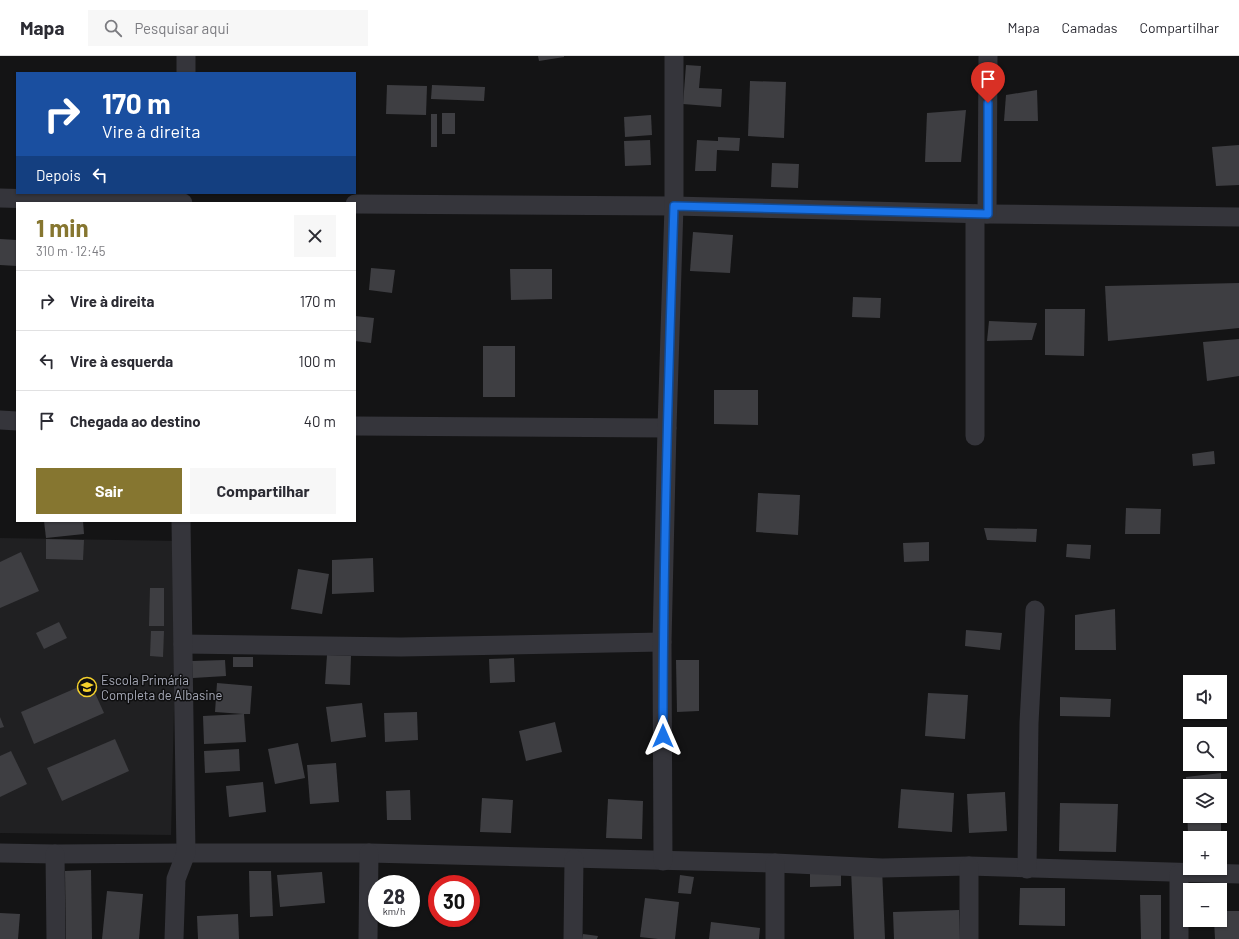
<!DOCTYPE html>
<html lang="pt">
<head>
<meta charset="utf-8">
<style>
	body { margin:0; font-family:Barlow,sans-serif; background:#f7f7f7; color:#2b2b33; height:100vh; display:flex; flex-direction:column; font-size:15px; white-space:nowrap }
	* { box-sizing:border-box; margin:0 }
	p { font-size:13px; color:#7c7c81 }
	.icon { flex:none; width:22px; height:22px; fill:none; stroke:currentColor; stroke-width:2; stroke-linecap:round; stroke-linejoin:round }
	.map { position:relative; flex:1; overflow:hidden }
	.side { position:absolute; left:16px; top:146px; width:340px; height:320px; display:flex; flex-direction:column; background:#fff; border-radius:0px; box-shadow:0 1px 3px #0004 }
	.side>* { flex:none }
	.banner { position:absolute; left:16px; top:16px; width:340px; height:122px; border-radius:0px; box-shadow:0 1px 3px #0004; background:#1a4fa0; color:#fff; overflow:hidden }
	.tools { position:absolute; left:1183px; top:619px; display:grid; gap:8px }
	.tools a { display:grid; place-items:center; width:44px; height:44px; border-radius:0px; background:#fff; box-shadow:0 1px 3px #0004; font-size:20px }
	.speed { position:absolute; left:368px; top:819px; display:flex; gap:8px; font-size:20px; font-weight:700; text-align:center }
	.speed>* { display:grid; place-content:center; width:52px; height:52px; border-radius:50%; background:#fff; box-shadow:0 1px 3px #0004; line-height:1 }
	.speed small { font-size:10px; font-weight:400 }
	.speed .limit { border:6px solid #d22; background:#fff; color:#111 }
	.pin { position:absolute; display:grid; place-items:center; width:34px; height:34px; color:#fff; margin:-41px -17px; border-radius:50% 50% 50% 0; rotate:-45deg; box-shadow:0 0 4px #0007 }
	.pin .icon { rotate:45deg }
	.me { position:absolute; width:44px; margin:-22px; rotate:0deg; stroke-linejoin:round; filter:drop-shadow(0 0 3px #0008) }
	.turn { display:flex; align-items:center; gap:14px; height:84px; padding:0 20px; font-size:18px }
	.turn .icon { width:52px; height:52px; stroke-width:2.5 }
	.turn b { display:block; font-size:28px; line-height:34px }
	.then { display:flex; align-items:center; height:38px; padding:0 20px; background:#0003; gap:8px; font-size:15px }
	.round { display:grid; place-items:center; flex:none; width:42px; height:42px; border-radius:0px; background:#f7f7f7 }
	.headline { display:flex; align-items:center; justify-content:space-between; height:68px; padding:0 20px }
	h1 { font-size:24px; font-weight:700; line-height:30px; color:#867630 }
	.primary-button { display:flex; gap:8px; margin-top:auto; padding:8px 20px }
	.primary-button a { flex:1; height:46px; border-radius:0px; background:#867630; color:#fff; font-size:16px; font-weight:700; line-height:46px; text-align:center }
	.primary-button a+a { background:#f7f7f7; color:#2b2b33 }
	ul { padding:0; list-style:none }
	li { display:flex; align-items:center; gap:12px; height:60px; padding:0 20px; border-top:1px solid #e1e1e2 }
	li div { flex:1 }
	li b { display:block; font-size:15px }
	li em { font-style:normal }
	header { display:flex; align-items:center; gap:24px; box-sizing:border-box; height:56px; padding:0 20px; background:#fff; border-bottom:1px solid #e1e1e2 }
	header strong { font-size:19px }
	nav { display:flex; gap:22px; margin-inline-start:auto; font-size:14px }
	.search { width:280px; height:36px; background:#f7f7f7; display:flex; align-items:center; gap:10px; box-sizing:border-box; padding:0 14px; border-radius:0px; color:#7c7c81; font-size:15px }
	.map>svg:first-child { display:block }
	.built { fill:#202022 }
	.building { fill:#3e3e42; fill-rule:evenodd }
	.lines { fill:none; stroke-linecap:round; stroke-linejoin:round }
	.minor { stroke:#35353b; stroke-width:19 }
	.route-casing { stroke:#114b97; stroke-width:10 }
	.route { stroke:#1a73e8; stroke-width:7 }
	.labels { text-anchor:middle; stroke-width:3; stroke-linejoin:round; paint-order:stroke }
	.poi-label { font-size:13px; fill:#a5a8b6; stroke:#0f0f10; text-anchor:start }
</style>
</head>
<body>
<header>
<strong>Mapa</strong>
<div class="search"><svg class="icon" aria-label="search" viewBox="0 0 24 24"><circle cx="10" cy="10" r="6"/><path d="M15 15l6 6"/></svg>Pesquisar aqui</div>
<nav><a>Mapa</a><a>Camadas</a><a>Compartilhar</a></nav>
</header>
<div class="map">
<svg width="1239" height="883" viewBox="0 0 1239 883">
	<rect width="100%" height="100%" fill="#141415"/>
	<polygon class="built" points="0,482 178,485 171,779 0,777"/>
	<g class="building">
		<polygon points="538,0 564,0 564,1 539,5"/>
		<polygon points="686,9 701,10 699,32 722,33 721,51 683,48"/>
		<polygon points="750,25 786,26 784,82 748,80"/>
		<polygon points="387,29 427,30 426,59 386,58"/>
		<polygon points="432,29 485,31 484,45 431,43"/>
		<polygon points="1037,34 1038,65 1004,65 1006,39"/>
		<polygon points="966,54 961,106 925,106 927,57"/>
		<rect x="442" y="57" width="13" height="21"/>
		<rect x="431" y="58" width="6" height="33"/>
		<polygon points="651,59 652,79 625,81 624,61"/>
		<polygon points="718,81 740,82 739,95 717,94 716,115 695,115 697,84 718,85"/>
		<polygon points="650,84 651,109 625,110 624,85"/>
		<polygon points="1239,89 1239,129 1216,130 1212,91"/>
		<polygon points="772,107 799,108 798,132 771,131"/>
		<polygon points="693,176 733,179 730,217 690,215"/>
		<polygon points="0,183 17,184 17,210 0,209"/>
		<polygon points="371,212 395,214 392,237 369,234"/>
		<polygon points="510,213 552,213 552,243 511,244"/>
		<polygon points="1239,227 1239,272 1108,285 1105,230"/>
		<polygon points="853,241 881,242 880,262 852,261"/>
		<polygon points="1045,253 1085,253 1084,300 1045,299"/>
		<polygon points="355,260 374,262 371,287 355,285"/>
		<polygon points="989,265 1037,267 1032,284 987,285"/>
		<polygon points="1239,283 1239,320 1207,325 1203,286"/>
		<rect x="483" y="290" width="32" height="51"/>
		<polygon points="714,334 758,334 758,369 714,368"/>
		<polygon points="1214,395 1215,408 1193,410 1192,398"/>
		<polygon points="758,437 800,439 798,479 756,476"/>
		<polygon points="1126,452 1161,453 1160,478 1125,478"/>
		<polygon points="44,465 83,465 84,478 46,482"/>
		<polygon points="984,472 1037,473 1036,486 987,484"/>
		<polygon points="46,483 84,484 83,504 46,503"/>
		<polygon points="929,486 929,505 904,506 903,487"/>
		<polygon points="1067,488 1091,489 1090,503 1066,501"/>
		<polygon points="21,496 39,535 0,552 0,506"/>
		<polygon points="373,502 374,536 332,538 332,504"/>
		<polygon points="298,513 329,518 322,558 291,553"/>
		<polygon points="150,532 164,532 164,570 149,570"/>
		<polygon points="1115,553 1116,594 1075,594 1075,559"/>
		<polygon points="59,566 67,582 44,593 36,577"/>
		<polygon points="966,574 1002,577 1000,594 965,590"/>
		<polygon points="151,575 164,575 163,601 150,600"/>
		<polygon points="327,599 351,600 350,629 325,628"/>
		<rect x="233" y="601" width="20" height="10"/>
		<polygon points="514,602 515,626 490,627 489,603"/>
		<polygon points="225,604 226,620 193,622 192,605"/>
		<polygon points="676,604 699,604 699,655 677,656"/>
		<polygon points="90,626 104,657 34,688 21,656"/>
		<polygon points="217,627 252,630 250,658 244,658 246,686 204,688 203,660 243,658 215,656"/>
		<polygon points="928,637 968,639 965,683 925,680"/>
		<polygon points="1060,641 1111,643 1110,661 1060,660"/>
		<polygon points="362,647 366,681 331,686 326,651"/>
		<polygon points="417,656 418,684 385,686 384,657"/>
		<polygon points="0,661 4,671 0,672"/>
		<polygon points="555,666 562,696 526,705 519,675"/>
		<polygon points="115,683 129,715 62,745 47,712"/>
		<polygon points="298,687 305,722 275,728 268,693"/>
		<polygon points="239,693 240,715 205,717 204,695"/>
		<polygon points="11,695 27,728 0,741 0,700"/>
		<polygon points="336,707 339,746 310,748 307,709"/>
		<path d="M1221 717V781L1188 779 1186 721ZM1190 730H1220V760H1190Z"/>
		<polygon points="263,726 266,756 229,761 226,730"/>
		<polygon points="901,733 954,737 952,776 898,772"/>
		<polygon points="410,734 411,764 387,764 386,735"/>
		<polygon points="1005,736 1007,775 969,777 967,738"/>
		<polygon points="482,742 513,744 511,777 480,776"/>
		<polygon points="608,743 643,745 642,783 606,782"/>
		<polygon points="1060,747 1118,748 1116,796 1059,795"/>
		<polygon points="882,812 885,883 854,883 851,813"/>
		<polygon points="91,814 92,883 66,883 65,815"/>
		<polygon points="841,814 841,830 810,831 810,815"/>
		<polygon points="249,815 271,815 273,860 250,861"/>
		<polygon points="322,816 325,847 280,851 277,819"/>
		<polygon points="680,819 694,821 691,838 678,837"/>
		<polygon points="1020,832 1065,832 1065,870 1019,869"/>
		<polygon points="107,835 143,838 139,883 102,883"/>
		<polygon points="1140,839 1161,839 1161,883 1141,883"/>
		<polygon points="645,842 679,846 675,883 658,883 640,881"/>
		<polygon points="959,854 960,883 894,883 893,856"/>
		<polygon points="1220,855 1239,855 1239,883 1215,883 1214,864 1220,864"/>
		<polygon points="0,857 20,858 18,883 0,883"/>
		<polygon points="238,858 239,883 198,883 197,860"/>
		<polygon points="711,866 760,872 759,883 709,883"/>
		<polygon points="583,878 598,880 597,883 582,883"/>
	</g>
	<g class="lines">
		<g class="minor">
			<polyline points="186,17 186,0"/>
			<polyline points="0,142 183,147"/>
			<polyline points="355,148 674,150 987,158 1239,161"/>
			<polyline points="987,158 988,0"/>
			<polyline points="0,364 17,365"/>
			<polyline points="355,370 667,372"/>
			<polyline points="975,380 975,158"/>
			<polyline points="183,588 401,591 662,586"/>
			<polyline points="0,797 55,798 186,797 369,797 775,807 882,812 969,810 1239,818"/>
			<polyline points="55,798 56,883"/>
			<polyline points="663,805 662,586 667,372 674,150 674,0"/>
			<polyline points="1027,813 1029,667 1035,554"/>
			<polyline points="174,883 176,823 186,797 181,465"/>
			<polyline points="368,883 369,797"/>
			<polyline points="573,883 574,803"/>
			<polyline points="775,883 775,807"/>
			<polyline points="969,883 969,810"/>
			<polyline points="1179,883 1179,818"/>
		</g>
	</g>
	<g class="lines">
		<g class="route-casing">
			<path id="route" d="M663 680C663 503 668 327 674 150L988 158V47"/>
		</g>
		<use href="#route" class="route"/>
	</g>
	<defs>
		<g id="school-ring" transform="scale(1)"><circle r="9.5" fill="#0f0f10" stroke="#f5d12c" stroke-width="1.5"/><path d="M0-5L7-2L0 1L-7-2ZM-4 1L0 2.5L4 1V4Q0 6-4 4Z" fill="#f5d12c"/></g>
	</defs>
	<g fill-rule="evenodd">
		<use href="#school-ring" x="87" y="631"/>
	</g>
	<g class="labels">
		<g class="poi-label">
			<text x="101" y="629">Escola Primária<tspan x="101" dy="15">Completa de Albasine</tspan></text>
		</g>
	</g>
</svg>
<div class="tools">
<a><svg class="icon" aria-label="sound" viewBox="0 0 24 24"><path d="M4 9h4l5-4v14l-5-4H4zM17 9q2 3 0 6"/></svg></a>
<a><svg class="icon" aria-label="search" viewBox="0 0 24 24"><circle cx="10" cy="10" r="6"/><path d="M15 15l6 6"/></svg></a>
<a><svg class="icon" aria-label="layers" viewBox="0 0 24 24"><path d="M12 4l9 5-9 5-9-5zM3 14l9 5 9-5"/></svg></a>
<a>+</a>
<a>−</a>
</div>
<div class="speed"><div>28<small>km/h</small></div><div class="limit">30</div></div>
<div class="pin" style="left:988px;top:47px;background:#d93025"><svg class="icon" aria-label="arrive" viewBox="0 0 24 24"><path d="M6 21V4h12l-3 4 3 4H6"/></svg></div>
<svg class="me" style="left:663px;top:680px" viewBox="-20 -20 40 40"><path d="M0-17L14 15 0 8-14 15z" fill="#1a73e8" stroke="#fff" stroke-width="4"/></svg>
<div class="banner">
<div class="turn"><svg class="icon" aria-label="right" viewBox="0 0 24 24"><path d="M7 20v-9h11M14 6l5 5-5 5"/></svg><div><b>170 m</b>Vire à direita</div></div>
<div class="then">Depois<svg class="icon" aria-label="left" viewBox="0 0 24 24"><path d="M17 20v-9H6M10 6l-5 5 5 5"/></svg></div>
</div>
<section class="side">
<div class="headline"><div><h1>1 min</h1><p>310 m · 12:45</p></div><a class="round"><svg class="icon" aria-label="close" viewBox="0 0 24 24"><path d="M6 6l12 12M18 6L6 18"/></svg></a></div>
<ul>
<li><svg class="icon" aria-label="right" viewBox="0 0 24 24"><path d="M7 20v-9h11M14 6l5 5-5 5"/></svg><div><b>Vire à direita</b></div><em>170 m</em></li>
<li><svg class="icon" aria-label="left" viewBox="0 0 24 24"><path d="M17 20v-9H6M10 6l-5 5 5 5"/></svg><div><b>Vire à esquerda</b></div><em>100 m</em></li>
<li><svg class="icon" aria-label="arrive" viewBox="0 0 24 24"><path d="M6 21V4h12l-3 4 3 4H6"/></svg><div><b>Chegada ao destino</b></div><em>40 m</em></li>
</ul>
<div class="primary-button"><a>Sair</a><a>Compartilhar</a></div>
</section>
</div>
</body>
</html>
